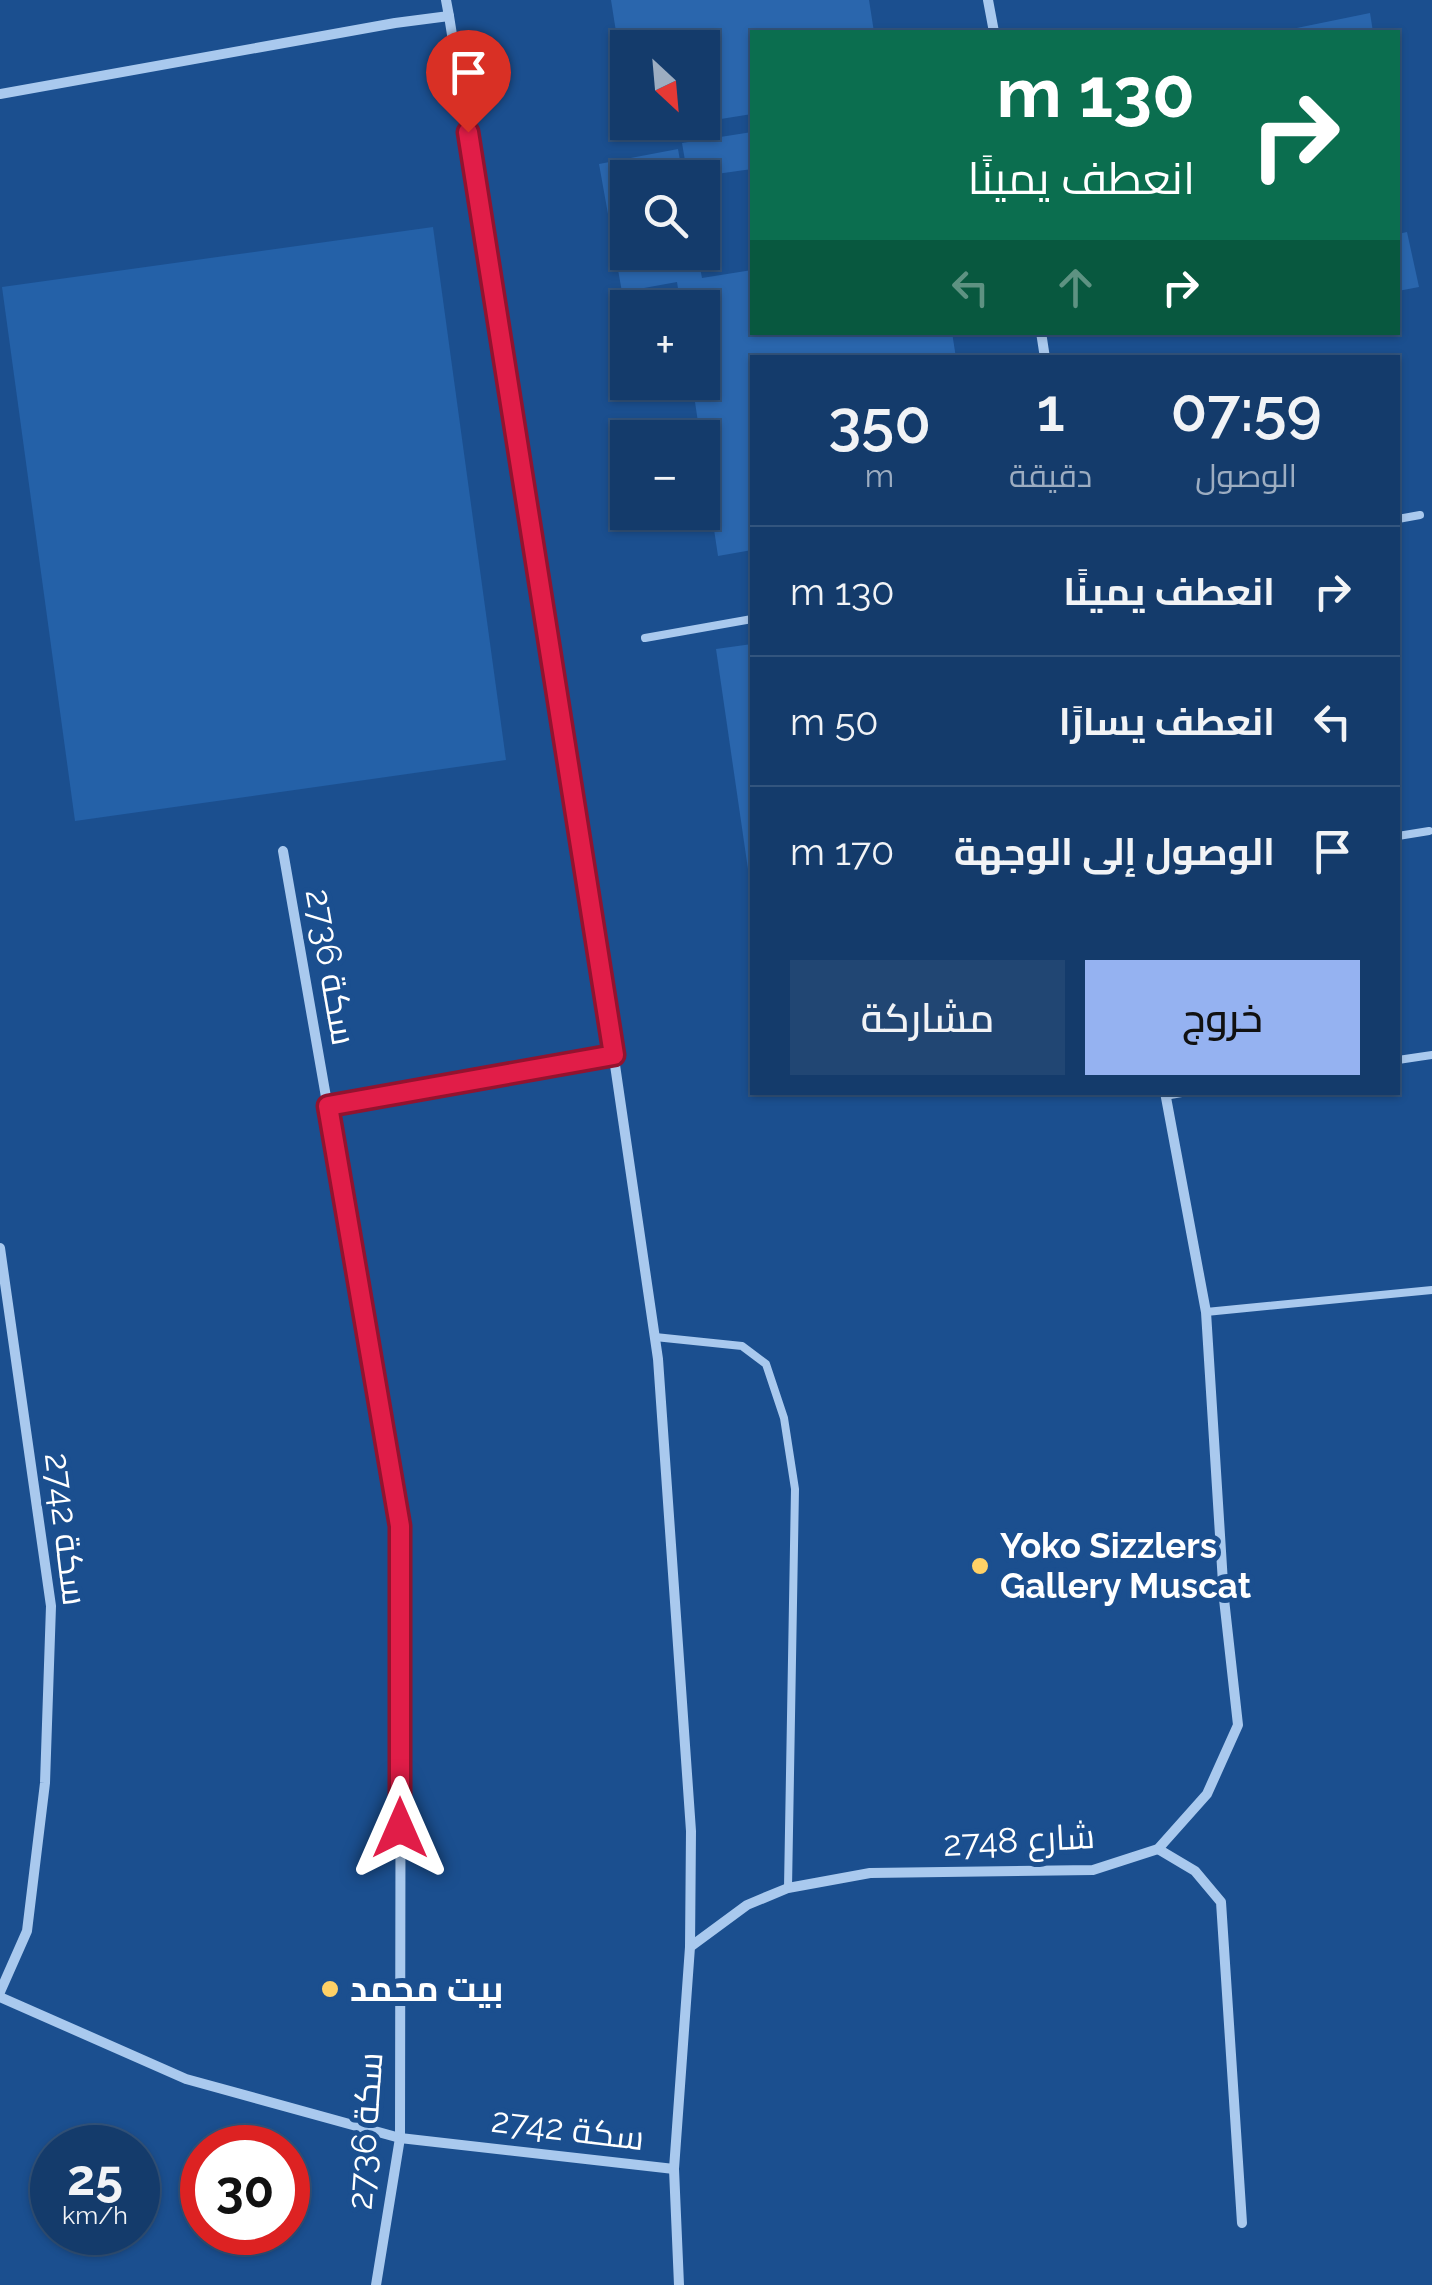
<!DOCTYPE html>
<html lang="ar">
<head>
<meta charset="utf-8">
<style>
	body { margin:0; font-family:Raleway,Cairo,sans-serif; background:#214673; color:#f1f3f6; direction:rtl; height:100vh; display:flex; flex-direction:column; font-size:38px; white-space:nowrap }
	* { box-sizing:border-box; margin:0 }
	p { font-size:32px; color:#9dadc1 }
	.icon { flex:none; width:55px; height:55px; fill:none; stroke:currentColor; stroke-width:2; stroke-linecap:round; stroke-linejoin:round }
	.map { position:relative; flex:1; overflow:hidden; direction:ltr }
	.details { position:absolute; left:750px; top:355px; width:650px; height:740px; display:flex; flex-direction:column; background:#143b6b; border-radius:0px; box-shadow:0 2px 8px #0004,0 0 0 2px #33557e; direction:rtl }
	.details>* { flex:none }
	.top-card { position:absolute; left:750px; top:30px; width:650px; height:305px; border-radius:0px; box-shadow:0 2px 8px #0004,0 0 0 2px #33557e; direction:rtl; background:#0b6e4f; color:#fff; overflow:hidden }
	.needle { width:65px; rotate:154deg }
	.fabs { position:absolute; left:610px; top:30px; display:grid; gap:20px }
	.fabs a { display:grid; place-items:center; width:110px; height:110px; border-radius:0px; background:#143b6b; box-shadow:0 2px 8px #0004,0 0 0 2px #33557e; font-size:50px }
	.speed { position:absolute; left:30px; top:2125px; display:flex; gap:20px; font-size:50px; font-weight:700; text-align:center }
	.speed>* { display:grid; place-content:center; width:130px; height:130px; border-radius:50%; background:#143b6b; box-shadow:0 2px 8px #0004,0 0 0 2px #33557e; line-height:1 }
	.speed small { font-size:25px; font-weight:400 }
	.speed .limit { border:15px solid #d22; background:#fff; color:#111 }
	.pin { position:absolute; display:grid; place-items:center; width:85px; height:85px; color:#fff; margin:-102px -42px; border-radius:50% 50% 50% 0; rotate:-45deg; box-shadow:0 0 10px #0007 }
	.pin .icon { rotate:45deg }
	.me { position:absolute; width:110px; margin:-55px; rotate:0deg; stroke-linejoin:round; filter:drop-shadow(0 0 8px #0008) }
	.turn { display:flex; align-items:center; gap:35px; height:210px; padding:0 40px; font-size:45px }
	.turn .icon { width:130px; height:130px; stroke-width:2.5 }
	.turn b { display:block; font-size:70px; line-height:85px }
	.lanes { display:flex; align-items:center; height:95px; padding:0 40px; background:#0003; justify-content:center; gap:50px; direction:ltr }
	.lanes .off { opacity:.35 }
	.eta { display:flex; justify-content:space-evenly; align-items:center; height:170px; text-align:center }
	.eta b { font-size:60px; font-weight:600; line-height:70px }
	.action { display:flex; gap:20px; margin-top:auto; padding:20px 40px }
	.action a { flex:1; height:115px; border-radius:0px; background:#95b2f1; color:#111; font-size:40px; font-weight:600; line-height:115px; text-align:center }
	.action a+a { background:#214673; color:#f1f3f6 }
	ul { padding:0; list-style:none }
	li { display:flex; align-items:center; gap:30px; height:130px; padding:0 40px; border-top:2px solid #33557e }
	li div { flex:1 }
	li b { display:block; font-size:38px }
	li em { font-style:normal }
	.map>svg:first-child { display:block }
	.green { fill:#2461a8 }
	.building { fill:#2a66ad }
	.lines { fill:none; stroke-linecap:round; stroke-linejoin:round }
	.service { stroke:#a9c9ee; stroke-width:8 }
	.minor { stroke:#a9c9ee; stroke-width:10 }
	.route-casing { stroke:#92132f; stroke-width:25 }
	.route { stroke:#e11d48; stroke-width:18 }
	.poi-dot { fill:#ffd166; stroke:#1b4f8f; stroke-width:4 }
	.labels { text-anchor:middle; stroke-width:10; stroke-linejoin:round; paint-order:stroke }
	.street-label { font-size:35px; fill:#fff; stroke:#1b4f8f }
	.poi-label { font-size:35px; font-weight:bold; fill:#fff; stroke:#1b4f8f; text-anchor:start }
</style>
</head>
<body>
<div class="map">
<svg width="1432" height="2285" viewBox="0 0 1432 2285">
	<rect width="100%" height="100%" fill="#1b4f8f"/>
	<polygon class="green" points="433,227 506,760 75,821 2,287"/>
	<g class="building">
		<polygon points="611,0 869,0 874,32 752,32 752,114 702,122 702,48 628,48 625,89"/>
		<polygon points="1370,13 1373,32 1282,32 1282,31"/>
		<polygon points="631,122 687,122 687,125 633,134"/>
		<polygon points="752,132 752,169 688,178 682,143"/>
		<polygon points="678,149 683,178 628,178 628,252 697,252 702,278 752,270 752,332 952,332 956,358 752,358 752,550 718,556 692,382 702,382 702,308 681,308 677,282 622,292 599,164"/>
		<polygon points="1407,232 1419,287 1398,291 1398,234"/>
		<polygon points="752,644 752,875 749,876 716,649"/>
	</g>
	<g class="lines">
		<g class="service">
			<polyline points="1398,519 1420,515"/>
			<polyline points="645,638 752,619"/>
			<polyline points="1398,836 1429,831"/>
			<polyline points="1398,1060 1432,1055"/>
			<polyline points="1165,1096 1187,1092"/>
			<polyline points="1206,1312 1432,1290"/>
			<polyline points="655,1337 742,1346 766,1364 784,1418 795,1489 788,1888"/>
		</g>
		<g class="minor">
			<polyline points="988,0 994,32"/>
			<polyline points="449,16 591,901 658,1359 691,1831 690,1947"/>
			<polyline points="0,94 395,23 449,16 446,0"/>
			<polyline points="1041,332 1045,358"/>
			<polyline points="283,851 401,1526 400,2138 376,2285"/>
			<polyline points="328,1106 614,1055"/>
			<polyline points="0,1248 51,1606 45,1783 27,1931 0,1992"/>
			<polyline points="1158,1849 1195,1871 1221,1902 1242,2223"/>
			<polyline points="0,1997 186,2079 400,2138 674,2169"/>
			<polyline points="679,2285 674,2169 690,1947 747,1905 788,1888 870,1873 1093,1870 1158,1849 1207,1794 1238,1725 1224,1599 1206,1312 1165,1092"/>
		</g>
	</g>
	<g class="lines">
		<g class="route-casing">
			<polyline id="route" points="400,1828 400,1526 328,1106 614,1055 468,132"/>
		</g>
		<use href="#route" class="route"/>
	</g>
	<g class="poi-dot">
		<circle cx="980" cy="1566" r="10"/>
		<circle cx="330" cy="1989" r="10"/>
	</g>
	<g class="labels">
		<g class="street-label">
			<text transform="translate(331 967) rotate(80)" y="12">سكة 2736</text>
			<text transform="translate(66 1529) rotate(83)" y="12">سكة 2742</text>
			<text transform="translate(1019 1840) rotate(-3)" y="12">شارع 2748</text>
			<text transform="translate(568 2129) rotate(7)" y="12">سكة 2742</text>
			<text transform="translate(365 2131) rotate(-86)" y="12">سكة 2736</text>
		</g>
		<g class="poi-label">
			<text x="1000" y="1558">Yoko Sizzlers<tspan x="1000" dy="40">Gallery Muscat</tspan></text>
			<text x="350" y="2001">بيت محمد</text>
		</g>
	</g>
</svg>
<div class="fabs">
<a><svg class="needle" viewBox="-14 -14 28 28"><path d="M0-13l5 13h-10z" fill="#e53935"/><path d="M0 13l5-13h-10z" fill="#9dadc1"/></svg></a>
<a><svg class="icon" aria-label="search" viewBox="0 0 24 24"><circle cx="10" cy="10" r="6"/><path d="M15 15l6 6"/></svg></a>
<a>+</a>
<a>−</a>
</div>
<div class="speed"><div>25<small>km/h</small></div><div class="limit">30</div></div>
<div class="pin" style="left:468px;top:132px;background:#d93025"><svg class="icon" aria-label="arrive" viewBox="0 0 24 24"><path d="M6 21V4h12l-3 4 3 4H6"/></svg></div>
<svg class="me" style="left:400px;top:1828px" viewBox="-20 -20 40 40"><path d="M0-17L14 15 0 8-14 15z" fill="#e11d48" stroke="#fff" stroke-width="4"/></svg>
<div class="top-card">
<div class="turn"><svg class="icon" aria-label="right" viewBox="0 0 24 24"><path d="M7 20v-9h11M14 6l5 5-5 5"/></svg><div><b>130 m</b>انعطف يمينًا</div></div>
<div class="lanes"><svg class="icon off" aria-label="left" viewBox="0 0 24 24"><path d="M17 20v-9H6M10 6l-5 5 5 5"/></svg><svg class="icon off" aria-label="ahead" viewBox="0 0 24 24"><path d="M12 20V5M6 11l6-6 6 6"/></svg><svg class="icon" aria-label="right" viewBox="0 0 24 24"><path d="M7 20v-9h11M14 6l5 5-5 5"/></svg></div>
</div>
<section class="details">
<div class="eta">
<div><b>07:59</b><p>الوصول</p></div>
<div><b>1</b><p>دقيقة</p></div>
<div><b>350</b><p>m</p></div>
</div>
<ul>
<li><svg class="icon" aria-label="right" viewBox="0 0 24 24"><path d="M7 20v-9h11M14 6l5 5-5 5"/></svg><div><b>انعطف يمينًا</b></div><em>130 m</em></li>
<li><svg class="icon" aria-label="left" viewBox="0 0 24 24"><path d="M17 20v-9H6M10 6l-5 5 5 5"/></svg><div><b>انعطف يسارًا</b></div><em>50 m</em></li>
<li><svg class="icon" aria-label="arrive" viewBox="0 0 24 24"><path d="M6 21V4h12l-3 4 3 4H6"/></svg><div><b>الوصول إلى الوجهة</b></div><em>170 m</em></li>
</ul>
<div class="action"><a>خروج</a><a>مشاركة</a></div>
</section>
</div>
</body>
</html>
